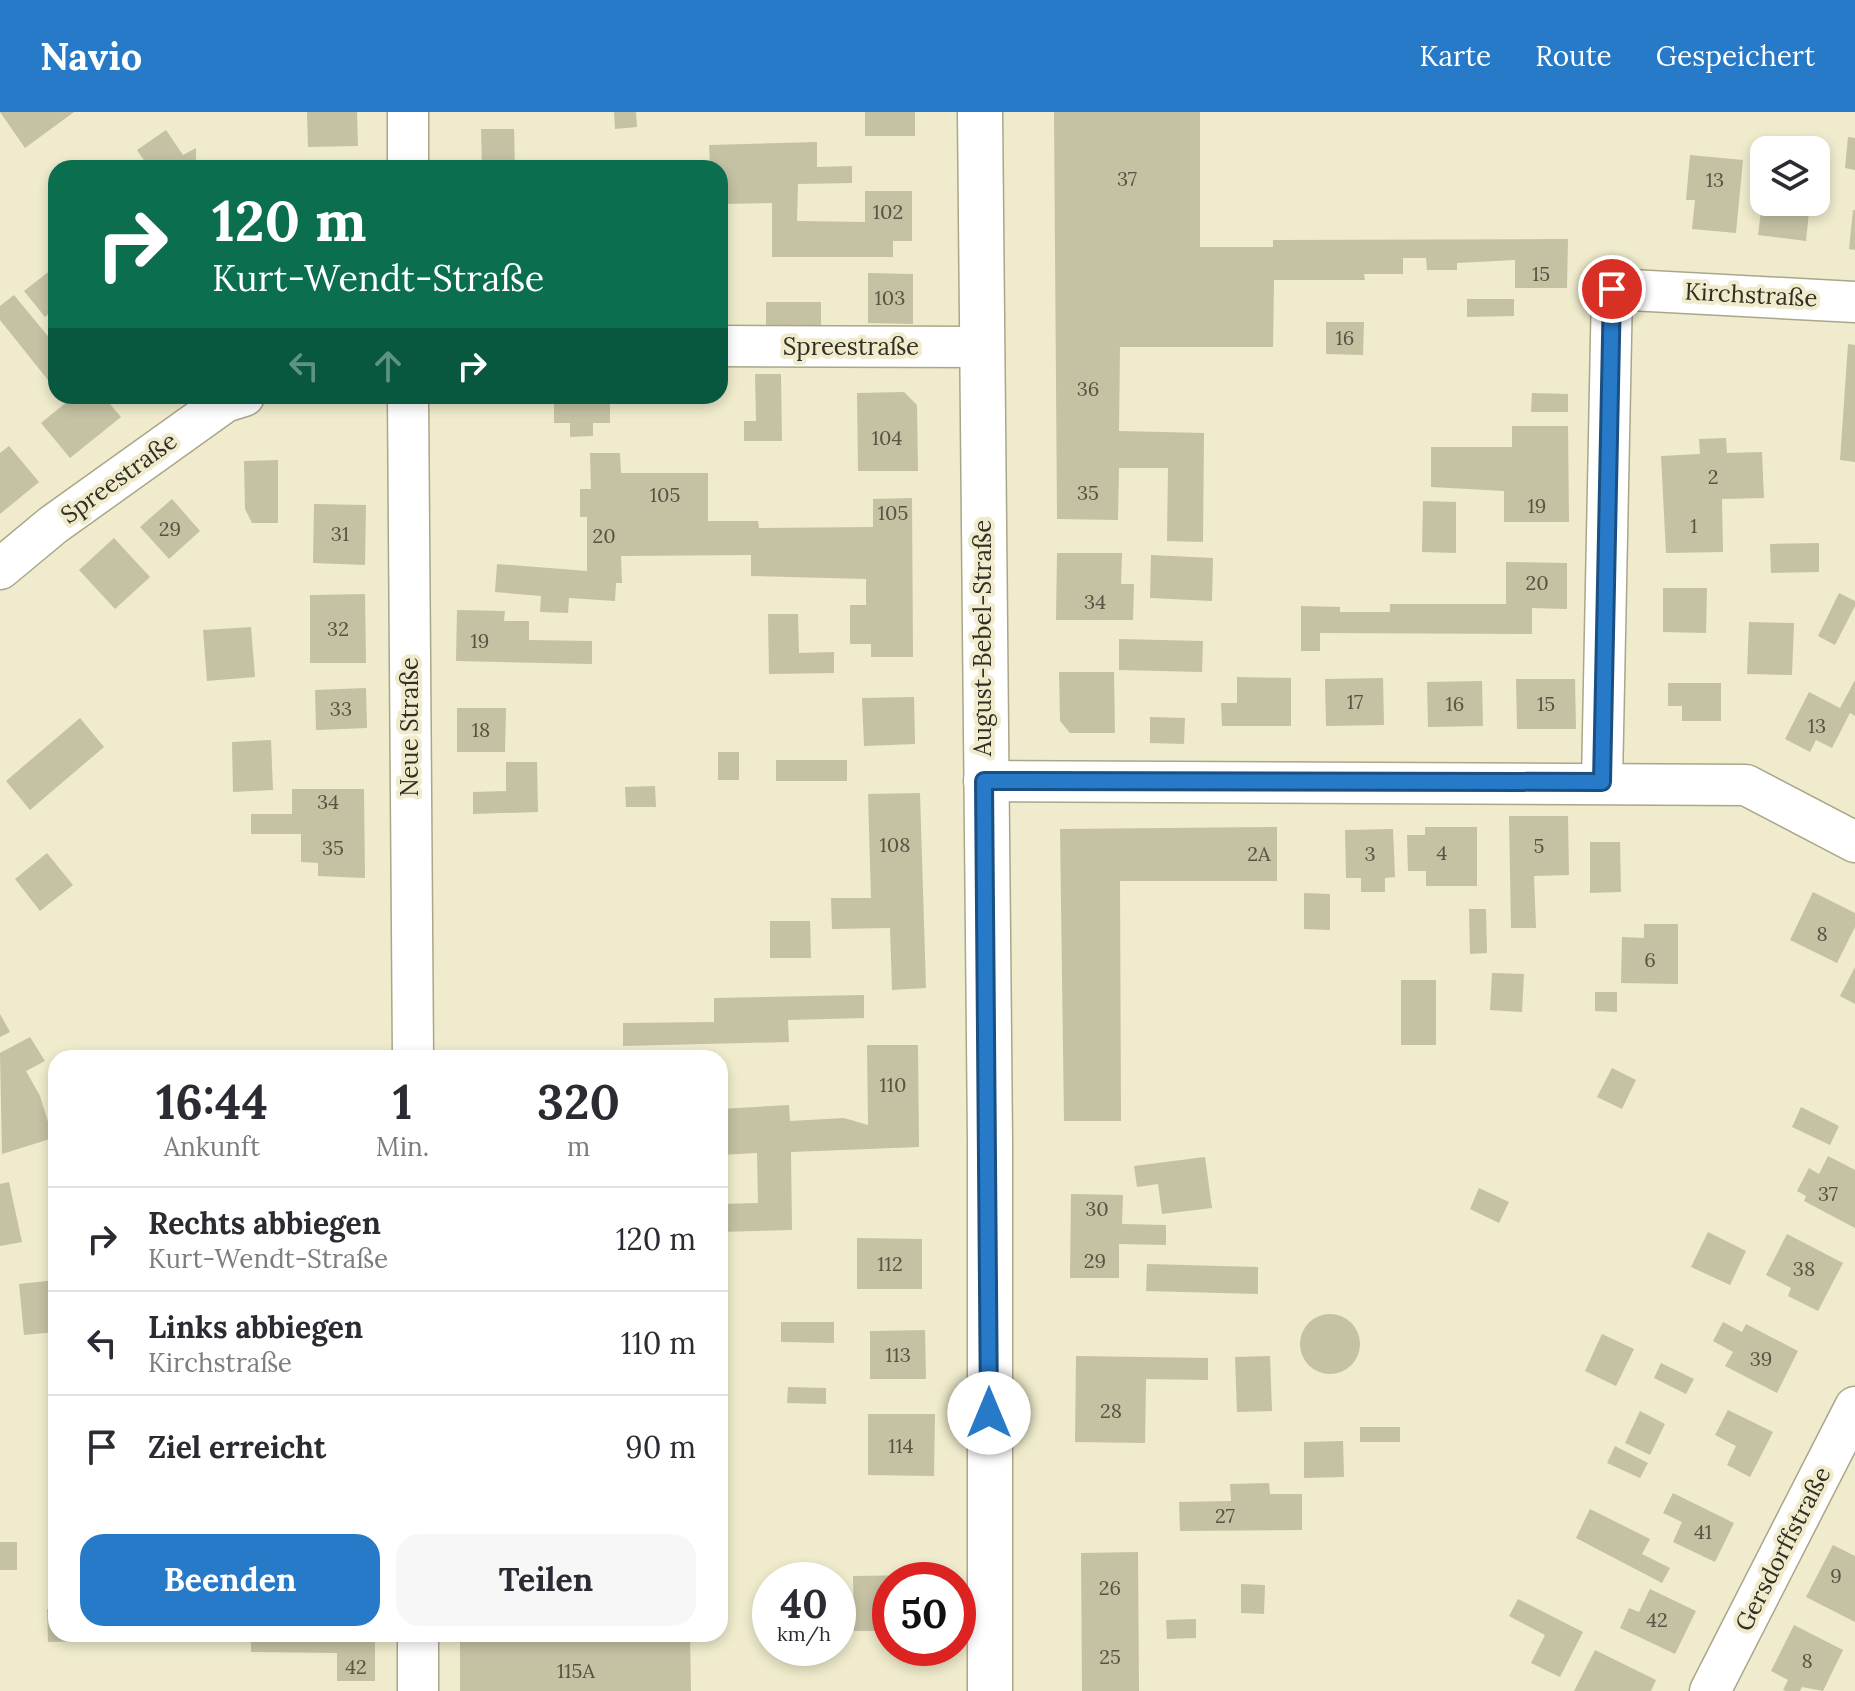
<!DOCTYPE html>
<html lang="de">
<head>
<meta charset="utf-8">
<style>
	body { margin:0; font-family:Lora,serif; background:#f7f7f7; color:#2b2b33; height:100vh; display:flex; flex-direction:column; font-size:30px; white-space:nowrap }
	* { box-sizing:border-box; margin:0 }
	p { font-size:26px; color:#7c7c81 }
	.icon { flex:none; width:44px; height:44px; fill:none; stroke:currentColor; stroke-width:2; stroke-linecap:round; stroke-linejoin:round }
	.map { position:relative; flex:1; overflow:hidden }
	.details { position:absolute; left:48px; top:938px; width:680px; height:592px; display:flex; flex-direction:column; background:#fff; border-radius:24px; box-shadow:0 4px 12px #0003 }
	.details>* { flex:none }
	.top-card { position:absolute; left:48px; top:48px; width:680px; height:244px; border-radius:24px; box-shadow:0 4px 12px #0003; background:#0b6e4f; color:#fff; overflow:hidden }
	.buttons { position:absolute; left:1750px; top:24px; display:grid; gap:16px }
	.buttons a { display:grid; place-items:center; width:80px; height:80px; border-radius:16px; background:#fff; box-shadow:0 4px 12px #0003; font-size:40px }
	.speed { position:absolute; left:752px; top:1450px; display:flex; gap:16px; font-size:40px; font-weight:700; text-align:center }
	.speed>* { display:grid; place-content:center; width:104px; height:104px; border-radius:50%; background:#fff; box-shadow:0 4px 12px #0003; line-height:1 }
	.speed small { font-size:20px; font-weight:400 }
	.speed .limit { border:12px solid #d22; background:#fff; color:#111 }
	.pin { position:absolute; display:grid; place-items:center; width:68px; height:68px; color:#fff; margin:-34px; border:4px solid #fff; border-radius:50%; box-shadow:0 2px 8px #0007 }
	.me { position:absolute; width:88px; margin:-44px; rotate:0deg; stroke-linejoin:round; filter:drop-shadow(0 0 6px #0008) }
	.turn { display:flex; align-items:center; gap:28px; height:168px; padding:0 32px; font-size:36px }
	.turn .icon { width:104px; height:104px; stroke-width:2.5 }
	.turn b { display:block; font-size:56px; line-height:68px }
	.lanes { display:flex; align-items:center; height:76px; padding:0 32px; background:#0003; justify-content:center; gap:40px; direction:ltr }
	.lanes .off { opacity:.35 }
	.eta { display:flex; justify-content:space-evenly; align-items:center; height:136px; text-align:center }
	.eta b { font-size:48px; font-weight:800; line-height:56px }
	.primary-button { display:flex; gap:16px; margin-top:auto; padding:16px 32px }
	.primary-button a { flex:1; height:92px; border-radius:24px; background:#267ac8; color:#fff; font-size:32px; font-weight:800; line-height:92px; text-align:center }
	.primary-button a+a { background:#f7f7f7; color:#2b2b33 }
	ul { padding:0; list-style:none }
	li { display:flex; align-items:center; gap:24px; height:104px; padding:0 32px; border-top:2px solid #e1e1e2 }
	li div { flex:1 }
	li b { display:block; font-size:30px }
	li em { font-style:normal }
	header { display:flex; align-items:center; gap:48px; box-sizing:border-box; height:112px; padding:0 40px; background:#267ac8; color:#fff }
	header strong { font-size:38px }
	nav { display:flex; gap:44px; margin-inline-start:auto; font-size:28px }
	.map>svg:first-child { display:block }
	.building { fill:#c5c1a3 }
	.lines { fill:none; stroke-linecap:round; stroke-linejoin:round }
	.street-casing { stroke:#aaa689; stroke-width:43 }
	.secondary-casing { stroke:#aaa689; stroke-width:47 }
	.street { stroke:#fff; stroke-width:40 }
	.secondary { stroke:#fff; stroke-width:44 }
	.route-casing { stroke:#194f82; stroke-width:20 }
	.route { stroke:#267ac8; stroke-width:14 }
	.labels { text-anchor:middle; stroke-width:8; stroke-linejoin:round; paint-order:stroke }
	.number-label { font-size:20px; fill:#565443 }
	.street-label { font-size:24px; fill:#312f23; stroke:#efebcc }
</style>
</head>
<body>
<header>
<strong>Navio</strong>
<nav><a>Karte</a><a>Route</a><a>Gespeichert</a></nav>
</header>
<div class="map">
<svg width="1855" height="1579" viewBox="0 0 1855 1579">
	<rect width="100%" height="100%" fill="#efebcc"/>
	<g class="building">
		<polygon points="0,0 74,0 25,36"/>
		<polygon points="307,0 357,0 358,34 308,35"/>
		<polygon points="614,0 636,0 637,15 615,17"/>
		<rect x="865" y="0" width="50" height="24"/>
		<polygon points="1054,0 1200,0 1200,135 1273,135 1273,128 1568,127 1567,176 1515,176 1515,148 1457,151 1457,158 1427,158 1426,146 1403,146 1403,162 1364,162 1365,168 1274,168 1273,235 1120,235 1119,319 1204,321 1203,430 1167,429 1168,356 1119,356 1118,408 1057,407"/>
		<polygon points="481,17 514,17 515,56 482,56"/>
		<polygon points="166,18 183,43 196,36 196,56 149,56 137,38"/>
		<polygon points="1848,25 1855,26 1855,58 1845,56"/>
		<polygon points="817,30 817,55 852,54 852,71 798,72 797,109 865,110 865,79 912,79 912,129 893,129 893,145 772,145 772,91 720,92 720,56 710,56 709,33"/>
		<polygon points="1690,43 1743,48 1736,121 1692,117 1695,88 1686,88"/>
		<polygon points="1762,90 1810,90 1806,129 1758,123"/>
		<polygon points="1853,98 1855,98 1855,138 1849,137"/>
		<polygon points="56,154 56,195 45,205 24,179"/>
		<polygon points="868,161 913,162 913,212 868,211"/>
		<polygon points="14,183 56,234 56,278 0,208 0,194"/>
		<polygon points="1467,187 1514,187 1514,204 1467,205"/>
		<rect x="766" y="190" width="55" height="23"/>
		<polygon points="1326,210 1364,210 1363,243 1326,242"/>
		<polygon points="1848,232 1855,233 1855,350 1840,348"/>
		<polygon points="755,262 781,262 782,329 744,329 744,309 756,309"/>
		<polygon points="904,280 917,293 918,359 858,359 857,281"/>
		<polygon points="1532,281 1568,282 1568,300 1531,300"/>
		<polygon points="74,284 103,284 121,305 70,346 41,311"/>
		<polygon points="554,284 610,284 610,311 593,311 593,324 570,325 570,311 554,311"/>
		<polygon points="1512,314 1568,314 1569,410 1504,410 1504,379 1431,375 1431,335 1512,335"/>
		<polygon points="1726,326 1727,341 1762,340 1764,386 1722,387 1723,440 1666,441 1661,344 1700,342 1699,327"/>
		<polygon points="9,334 39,370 0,402 0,341"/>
		<polygon points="590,341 620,341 621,361 708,361 708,409 758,409 759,416 873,415 873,387 912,386 913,545 871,545 871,532 850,532 850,493 866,493 866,467 751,464 751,443 621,444 622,471 616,471 615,489 569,486 568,501 540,500 541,484 495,480 497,452 587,459 587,405 580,405 580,377 591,377"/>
		<polygon points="278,348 278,411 252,411 245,397 244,349"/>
		<polygon points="172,387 200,419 169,447 140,415"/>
		<polygon points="1423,389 1456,390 1456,441 1422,440"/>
		<polygon points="314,392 366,393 365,453 313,451"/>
		<polygon points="114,426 150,465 115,497 79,458"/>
		<polygon points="1819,431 1819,460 1771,461 1770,432"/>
		<polygon points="1057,441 1122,441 1121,472 1134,472 1133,508 1056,508"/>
		<polygon points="1151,443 1213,446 1212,489 1150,486"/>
		<polygon points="1506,450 1567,451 1567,497 1532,496 1532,522 1320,521 1320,539 1301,539 1301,494 1340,495 1340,500 1390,500 1390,492 1506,492"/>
		<polygon points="1663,476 1707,476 1706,521 1663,520"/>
		<polygon points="1839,481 1855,489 1855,494 1835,533 1818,524"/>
		<polygon points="365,482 366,551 310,551 310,483"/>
		<polygon points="457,498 505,499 504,509 529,509 529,528 592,529 592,552 456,549"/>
		<polygon points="768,502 798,502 799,541 834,540 834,561 769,562"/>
		<polygon points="1749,510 1794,511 1792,563 1747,562"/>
		<polygon points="251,515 255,565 207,569 203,518"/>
		<polygon points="1119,527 1203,529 1202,560 1119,558"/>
		<polygon points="1059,560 1114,560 1115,621 1070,621 1060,609"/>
		<polygon points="1237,565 1291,566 1291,614 1222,614 1221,591 1237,591"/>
		<polygon points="1383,566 1384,613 1326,614 1325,567"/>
		<polygon points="1516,567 1575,567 1576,617 1517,617"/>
		<polygon points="1855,568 1855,604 1850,601 1832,636 1816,628 1810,640 1785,627 1809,580 1840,596"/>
		<polygon points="1482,569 1483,614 1428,615 1427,570"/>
		<polygon points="1668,571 1721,571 1721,609 1682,609 1682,594 1668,594"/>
		<polygon points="366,576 367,616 316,618 315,578"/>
		<polygon points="914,585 915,632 864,634 862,586"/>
		<polygon points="457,596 506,596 505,640 457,640"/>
		<polygon points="1150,605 1185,606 1184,632 1150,631"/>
		<polygon points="80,606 104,635 30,698 6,669"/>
		<polygon points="271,628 273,678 233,680 232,630"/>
		<rect x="718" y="640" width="21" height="28"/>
		<rect x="776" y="648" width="71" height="21"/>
		<polygon points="506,650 537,650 538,700 473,702 473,680 506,679"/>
		<polygon points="655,674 656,695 626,695 625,675"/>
		<polygon points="292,677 364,677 365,766 318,764 318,751 301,750 301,722 251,722 251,702 292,702"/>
		<polygon points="920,681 926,876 892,878 890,816 832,817 831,786 871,786 868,682"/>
		<polygon points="1509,704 1568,704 1569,763 1534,764 1536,816 1511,816"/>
		<polygon points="1277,715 1277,769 1120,769 1121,1009 1064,1009 1060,717"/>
		<polygon points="1425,715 1477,715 1477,774 1426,774 1426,759 1408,759 1407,723 1425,723"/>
		<polygon points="1393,717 1395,765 1385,766 1385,780 1361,780 1361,766 1346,766 1345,718"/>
		<polygon points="1590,730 1620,730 1621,780 1590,781"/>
		<polygon points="47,741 73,773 40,799 15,767"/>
		<polygon points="1813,780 1855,801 1855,815 1837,851 1790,828"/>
		<polygon points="1304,781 1330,782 1330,818 1304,817"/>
		<polygon points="1469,797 1486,797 1487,841 1470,842"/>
		<polygon points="770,809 810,809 811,846 770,846"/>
		<polygon points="1644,812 1678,812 1678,872 1621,871 1622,825 1644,826"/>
		<polygon points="1855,855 1855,892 1840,884"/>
		<polygon points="1492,861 1524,862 1522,900 1490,898"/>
		<rect x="1401" y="868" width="35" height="65"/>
		<polygon points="1595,880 1617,880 1617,900 1595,899"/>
		<polygon points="864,883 864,906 788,908 789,930 623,934 623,911 714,910 714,886"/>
		<polygon points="0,902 10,920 0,925"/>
		<polygon points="30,925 45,949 26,959 40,984 53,1026 2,1042 0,941"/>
		<polygon points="867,933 918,933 919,1035 791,1040 792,1118 720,1120 720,1092 758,1091 757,1041 720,1043 720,997 789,993 790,1009 844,1006 868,1013"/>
		<polygon points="1612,956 1636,968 1622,997 1597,985"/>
		<polygon points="1801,995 1839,1014 1830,1033 1792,1015"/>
		<polygon points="1828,1044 1855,1058 1855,1116 1804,1089 1806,1084 1797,1079 1809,1056 1819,1062"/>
		<polygon points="1205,1045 1212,1096 1162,1102 1158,1072 1137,1075 1134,1054"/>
		<polygon points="9,1070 22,1130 0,1134 0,1072"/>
		<polygon points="1479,1076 1509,1090 1499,1111 1470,1097"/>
		<polygon points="1071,1082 1123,1083 1122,1112 1166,1113 1166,1133 1119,1132 1119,1166 1070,1166"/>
		<polygon points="1708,1120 1746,1139 1730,1173 1691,1155"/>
		<polygon points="1787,1122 1843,1151 1818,1199 1788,1184 1791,1176 1766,1163"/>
		<polygon points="857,1126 922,1127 922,1177 857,1177"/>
		<polygon points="1147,1152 1258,1155 1258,1182 1146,1179"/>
		<polygon points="56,1168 56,1220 24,1223 19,1172"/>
		<circle cx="1330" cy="1232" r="30"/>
		<polygon points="781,1210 834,1210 834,1231 781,1230"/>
		<polygon points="1723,1210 1742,1220 1746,1212 1798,1239 1777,1281 1725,1254 1733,1240 1713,1229"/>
		<polygon points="925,1218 926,1267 870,1267 870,1219"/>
		<polygon points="1602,1222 1634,1237 1616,1274 1585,1259"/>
		<polygon points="1076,1244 1208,1246 1208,1268 1146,1267 1145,1331 1075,1330"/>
		<polygon points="1270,1244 1272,1299 1237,1300 1235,1245"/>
		<polygon points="1661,1251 1694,1267 1686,1282 1654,1266"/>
		<polygon points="788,1275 826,1276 826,1292 787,1291"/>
		<polygon points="1728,1298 1773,1320 1750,1365 1727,1353 1736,1334 1715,1323"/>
		<polygon points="1640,1299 1665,1312 1650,1343 1625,1331"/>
		<polygon points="868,1302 935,1302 934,1364 868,1363"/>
		<rect x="1360" y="1315" width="40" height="15"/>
		<polygon points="1343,1329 1344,1365 1304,1366 1304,1330"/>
		<polygon points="1615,1334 1648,1351 1640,1366 1607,1351"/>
		<polygon points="1269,1371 1270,1382 1302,1382 1302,1418 1180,1419 1179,1390 1231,1389 1230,1372"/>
		<polygon points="1673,1381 1734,1411 1715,1450 1673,1430 1682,1410 1663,1401"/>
		<polygon points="1590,1397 1650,1427 1642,1442 1670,1456 1662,1471 1576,1426"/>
		<rect x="0" y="1430" width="17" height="28"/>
		<polygon points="1833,1433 1855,1444 1855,1510 1806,1485"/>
		<polygon points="1138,1440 1139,1579 1082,1579 1081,1441"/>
		<rect x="786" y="1460" width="30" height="8"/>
		<polygon points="920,1463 920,1468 890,1468 890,1519 854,1519 853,1464"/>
		<polygon points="1241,1472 1265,1473 1264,1502 1241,1501"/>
		<polygon points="1650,1477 1696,1499 1675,1542 1620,1516 1629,1496 1639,1500"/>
		<polygon points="1518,1487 1583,1520 1560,1565 1531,1551 1545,1523 1509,1504"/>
		<polygon points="47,1497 56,1497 56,1522 97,1522 97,1529 48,1530"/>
		<polygon points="1196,1507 1196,1526 1167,1527 1166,1508"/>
		<polygon points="1794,1513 1843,1538 1823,1579 1802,1575 1800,1579 1786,1579 1783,1578 1788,1568 1771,1559"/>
		<polygon points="251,1522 375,1522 375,1569 337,1569 337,1541 251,1540"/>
		<polygon points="460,1522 690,1522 691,1579 460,1579"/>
		<polygon points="1595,1538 1656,1568 1651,1579 1574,1579"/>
	</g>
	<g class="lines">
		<g class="street-casing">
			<g id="street">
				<polyline points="408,56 408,0"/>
				<polyline points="720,234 982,235"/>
				<polyline points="408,284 413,946"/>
				<polyline points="0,457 53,413 225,290 244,284"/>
				<polyline points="984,669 1746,673 1855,730"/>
				<polyline points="1602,670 1612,177 1855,190"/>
				<polyline points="418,1522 418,1579"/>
				<polyline points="1710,1579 1855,1295"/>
			</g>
		</g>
		<g class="secondary-casing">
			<polyline id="secondary" points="980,0 990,1030 990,1579"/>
		</g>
		<use href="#street" class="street"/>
		<use href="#secondary" class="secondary"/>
	</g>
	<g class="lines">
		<g class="route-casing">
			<polyline id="route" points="989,1301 984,669 1602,670 1612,177"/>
		</g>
		<use href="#route" class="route"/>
	</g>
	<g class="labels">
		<g class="number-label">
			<text x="1127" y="74">37</text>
			<text x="1715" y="75">13</text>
			<text x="888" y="107">102</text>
			<text x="1541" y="169">15</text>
			<text x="890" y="193">103</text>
			<text x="1345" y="233">16</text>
			<text x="1088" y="284">36</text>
			<text x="887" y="333">104</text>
			<text x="1713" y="372">2</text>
			<text x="1088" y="388">35</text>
			<text x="665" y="390">105</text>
			<text x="1537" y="401">19</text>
			<text x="893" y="408">105</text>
			<text x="1694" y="421">1</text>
			<text x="170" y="424">29</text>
			<text x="340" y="429">31</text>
			<text x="604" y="431">20</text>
			<text x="1537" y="478">20</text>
			<text x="1095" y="497">34</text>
			<text x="338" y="524">32</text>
			<text x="480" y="536">19</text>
			<text x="1355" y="597">17</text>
			<text x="1455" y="599">16</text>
			<text x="1546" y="599">15</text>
			<text x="341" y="604">33</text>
			<text x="1817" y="621">13</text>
			<text x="481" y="625">18</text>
			<text x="328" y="697">34</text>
			<text x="895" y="740">108</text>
			<text x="1539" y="741">5</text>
			<text x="333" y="743">35</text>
			<text x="1442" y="748">4</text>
			<text x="1259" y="749">2A</text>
			<text x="1370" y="749">3</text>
			<text x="1822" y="829">8</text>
			<text x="1650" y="855">6</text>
			<text x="893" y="980">110</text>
			<text x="1828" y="1089">37</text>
			<text x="1097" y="1104">30</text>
			<text x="1095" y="1156">29</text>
			<text x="890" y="1159">112</text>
			<text x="1804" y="1164">38</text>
			<text x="898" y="1250">113</text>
			<text x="1761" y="1254">39</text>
			<text x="1111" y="1306">28</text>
			<text x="901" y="1341">114</text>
			<text x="1225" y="1411">27</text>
			<text x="1703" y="1427">41</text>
			<text x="1836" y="1471">9</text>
			<text x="1110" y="1483">26</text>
			<text x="1657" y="1515">42</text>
			<text x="1110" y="1552">25</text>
			<text x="1807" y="1556">8</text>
			<text x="356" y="1562">42</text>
			<text x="576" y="1566">115A</text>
		</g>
		<g class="street-label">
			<text transform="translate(1751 183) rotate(3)" y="8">Kirchstraße</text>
			<text x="851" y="243">Spreestraße</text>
			<text transform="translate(119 366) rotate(-36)" y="8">Spreestraße</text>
			<text transform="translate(983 526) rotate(-90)" y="8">August-Bebel-Straße</text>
			<text transform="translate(410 615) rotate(-90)" y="8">Neue Straße</text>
			<text transform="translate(1783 1437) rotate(-63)" y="8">Gersdorffstraße</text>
		</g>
	</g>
</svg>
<div class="buttons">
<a><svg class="icon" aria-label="layers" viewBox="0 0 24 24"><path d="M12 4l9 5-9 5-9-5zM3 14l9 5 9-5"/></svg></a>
</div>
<div class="speed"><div>40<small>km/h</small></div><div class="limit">50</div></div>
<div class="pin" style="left:1612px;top:177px;background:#d93025"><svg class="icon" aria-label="arrive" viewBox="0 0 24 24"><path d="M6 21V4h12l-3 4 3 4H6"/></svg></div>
<svg class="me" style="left:989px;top:1301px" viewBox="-20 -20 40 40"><circle r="19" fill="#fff"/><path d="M0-13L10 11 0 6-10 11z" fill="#267ac8"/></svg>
<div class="top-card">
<div class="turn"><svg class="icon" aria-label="right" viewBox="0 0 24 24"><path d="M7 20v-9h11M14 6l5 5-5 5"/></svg><div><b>120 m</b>Kurt-Wendt-Straße</div></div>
<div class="lanes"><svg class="icon off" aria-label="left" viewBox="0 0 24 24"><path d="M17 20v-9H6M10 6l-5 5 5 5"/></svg><svg class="icon off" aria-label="ahead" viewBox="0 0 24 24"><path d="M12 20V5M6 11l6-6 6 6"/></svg><svg class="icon" aria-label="right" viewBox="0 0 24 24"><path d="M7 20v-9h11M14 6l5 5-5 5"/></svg></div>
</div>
<section class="details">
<div class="eta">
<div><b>16:44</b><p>Ankunft</p></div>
<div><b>1</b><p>Min.</p></div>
<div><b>320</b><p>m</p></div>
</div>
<ul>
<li><svg class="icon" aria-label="right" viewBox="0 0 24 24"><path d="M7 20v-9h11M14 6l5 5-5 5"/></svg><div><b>Rechts abbiegen</b><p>Kurt-Wendt-Straße</p></div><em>120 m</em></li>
<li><svg class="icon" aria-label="left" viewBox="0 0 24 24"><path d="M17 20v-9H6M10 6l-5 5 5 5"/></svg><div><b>Links abbiegen</b><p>Kirchstraße</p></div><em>110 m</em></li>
<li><svg class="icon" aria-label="arrive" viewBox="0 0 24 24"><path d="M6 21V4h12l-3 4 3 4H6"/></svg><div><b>Ziel erreicht</b></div><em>90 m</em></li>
</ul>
<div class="primary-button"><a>Beenden</a><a>Teilen</a></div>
</section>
</div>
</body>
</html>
